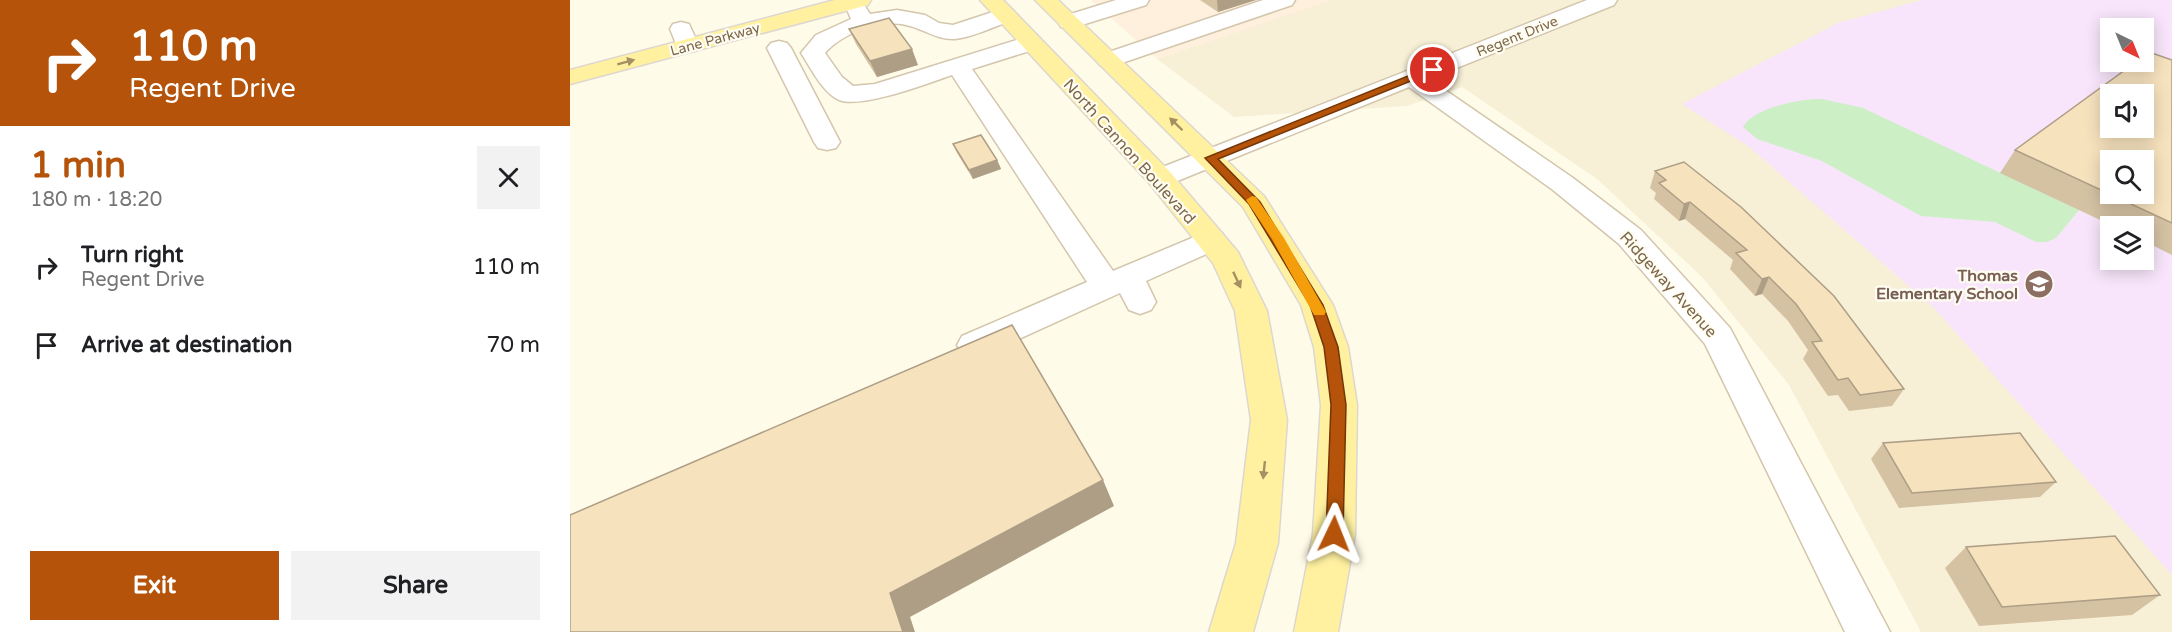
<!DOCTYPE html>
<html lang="en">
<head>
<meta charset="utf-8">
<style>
	body { margin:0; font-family:"Varela Round",sans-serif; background:#f2f2f2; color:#202124; height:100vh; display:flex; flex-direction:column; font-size:22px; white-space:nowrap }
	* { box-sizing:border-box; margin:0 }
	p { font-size:20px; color:#757577 }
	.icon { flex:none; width:33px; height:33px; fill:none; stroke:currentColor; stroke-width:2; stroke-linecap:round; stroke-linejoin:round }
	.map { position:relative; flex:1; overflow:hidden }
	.side { display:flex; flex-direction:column; background:#fff; width:570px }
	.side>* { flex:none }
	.guide { background:#b45309; color:#fff; overflow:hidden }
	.needle { width:39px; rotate:137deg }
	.buttons { position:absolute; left:1530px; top:18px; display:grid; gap:12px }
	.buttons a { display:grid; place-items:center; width:54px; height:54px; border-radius:0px; background:#fff; box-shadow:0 3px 15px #0003; font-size:30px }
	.pin { position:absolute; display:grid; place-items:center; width:51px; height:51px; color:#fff; margin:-26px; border:3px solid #fff; border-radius:50%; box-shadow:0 2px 6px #0007 }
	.me { position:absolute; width:66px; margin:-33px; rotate:2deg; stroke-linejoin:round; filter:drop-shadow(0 0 4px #0008) }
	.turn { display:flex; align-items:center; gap:21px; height:126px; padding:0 30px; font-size:27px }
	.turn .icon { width:78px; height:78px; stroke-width:2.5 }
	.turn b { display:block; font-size:42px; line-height:51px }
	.round { display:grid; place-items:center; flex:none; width:63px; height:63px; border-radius:0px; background:#f2f2f2 }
	.summary { display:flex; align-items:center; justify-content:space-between; height:102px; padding:0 30px }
	h1 { font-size:36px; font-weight:700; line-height:45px; color:#b45309 }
	.cta { display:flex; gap:12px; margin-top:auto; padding:12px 30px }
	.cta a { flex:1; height:69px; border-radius:0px; background:#b45309; color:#fff; font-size:24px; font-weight:700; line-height:69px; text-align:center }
	.cta a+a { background:#f2f2f2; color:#202124 }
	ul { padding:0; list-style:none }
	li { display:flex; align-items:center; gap:18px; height:78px; padding:0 30px }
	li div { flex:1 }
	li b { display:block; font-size:22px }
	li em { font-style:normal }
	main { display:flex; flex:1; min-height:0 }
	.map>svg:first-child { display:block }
	.residential { fill:#f7f0d7; fill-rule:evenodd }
	.commercial { fill:#ffefdd }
	.education { fill:#f8e5fb; fill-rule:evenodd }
	.green { fill:#cdefc5 }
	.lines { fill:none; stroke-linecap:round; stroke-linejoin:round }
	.minor-casing { stroke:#d3c6ad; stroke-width:3 }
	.major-casing { stroke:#ddd7d0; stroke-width:3 }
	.minor { fill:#fff; fill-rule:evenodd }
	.major { fill:#fff1a0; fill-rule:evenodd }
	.wall { fill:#d4c2a3 }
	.shaded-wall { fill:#ad9e85 }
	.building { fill:#f7e2be; stroke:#ad9e85; stroke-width:1.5; fill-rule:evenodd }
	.oneway { fill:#a49063 }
	.route { fill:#b45309; stroke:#753606; stroke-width:1.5 }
	.slow { fill:#f59e0b }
	.labels { text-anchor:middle; stroke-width:4.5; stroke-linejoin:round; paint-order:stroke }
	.far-street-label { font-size:14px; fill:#7d6749; stroke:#fffdf2 }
	.street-label { font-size:16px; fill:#7d6749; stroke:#fffdf2 }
	.education-label { font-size:16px; font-weight:bold; fill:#785e54; stroke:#fffdf2; text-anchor:end }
</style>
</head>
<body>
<main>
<section class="side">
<div class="guide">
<div class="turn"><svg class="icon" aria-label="right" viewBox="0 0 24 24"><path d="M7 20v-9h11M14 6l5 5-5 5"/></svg><div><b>110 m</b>Regent Drive</div></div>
</div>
<div class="summary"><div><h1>1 min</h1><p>180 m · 18:20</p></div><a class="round"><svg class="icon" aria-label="close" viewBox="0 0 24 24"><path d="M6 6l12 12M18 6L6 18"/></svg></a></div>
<ul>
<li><svg class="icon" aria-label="right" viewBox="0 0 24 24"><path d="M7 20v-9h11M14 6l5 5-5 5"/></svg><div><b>Turn right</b><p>Regent Drive</p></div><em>110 m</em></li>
<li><svg class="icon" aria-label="arrive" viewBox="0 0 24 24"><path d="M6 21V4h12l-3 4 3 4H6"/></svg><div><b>Arrive at destination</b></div><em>70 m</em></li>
</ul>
<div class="cta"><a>Exit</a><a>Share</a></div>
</section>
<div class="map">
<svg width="1602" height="632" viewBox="0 0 1602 632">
	<rect width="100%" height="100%" fill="#fffbe9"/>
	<path class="residential" d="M759 0H1602V632H1351L1219 385 1132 277 1027 179 892 87 837 106 664 117 587 59ZM1540 28H1574V62H1540ZM1540 94H1574V128H1540ZM1540 160H1574V194H1540ZM1540 226H1574V260H1540Z"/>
	<polygon class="commercial" points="521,0 762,0 587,59"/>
	<path class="education" d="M1352 0H1602V575L1364 308 1178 146 1112 104 1268 23ZM1540 28H1574V62H1540ZM1540 94H1574V128H1540ZM1540 160H1574V194H1540ZM1540 226H1574V260H1540Z"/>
	<path class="green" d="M1252 99 1293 108 1509 210 1486 238 1477 242H1466L1425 222 1351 216 1252 161 1187 139 1173 127C1183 108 1231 98 1252 99Z"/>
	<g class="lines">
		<g class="minor-casing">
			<g id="minor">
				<path d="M273 0H291L300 14 327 10 355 15 369 23 383 25 435 8 443 10 446 15 443 20C425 26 404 37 385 39 368 40 355 30 340 26 314 17 272 33 255 53L272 77 283 86 305 84 453 38H469L472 43 469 48 402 69 543 271 641 230 652 233 656 240 652 247 576 281 586 302 581 310 570 314 559 310 550 293 416 354 404 358 392 354 387 345 392 336 517 282 382 75C359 83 291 109 269 100 252 92 241 68 231 53L246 35 281 19Z"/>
				<polygon points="546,0 579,0 576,5 499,29 491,27 488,22 491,17"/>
				<polygon points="693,0 725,0 722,5 546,65 530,65 526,60 530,55"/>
				<polygon points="1017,0 1047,0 1044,5 859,79 1003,178 1071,230 1160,328 1320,632 1275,632 1135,344 1049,244 983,190 839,87 600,184 590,186 580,184 576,178 580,172"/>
				<polygon points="111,22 119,24 129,46 125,51 109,51 100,29 103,24"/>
				<polygon points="209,41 217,43 221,48 270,142 266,148 257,150 248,148 244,142 197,48 201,43"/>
			</g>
		</g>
		<g class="major-casing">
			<g id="major">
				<polygon points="265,0 301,0 298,5 0,84 0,70"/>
				<polygon points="410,0 433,0 600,172 668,252 697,311 717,420 708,543 683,632 639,632 666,543 681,420 665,311 643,263 580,184"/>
				<polygon points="465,0 488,0 694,196 763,305 778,347 787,405 785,534 768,632 724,632 743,534 751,405 744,347 731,305 673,207"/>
			</g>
		</g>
		<use href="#minor" class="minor"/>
		<use href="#major" class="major"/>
	</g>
	<g class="wall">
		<polygon points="630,0 686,0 648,12"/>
		<polygon points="279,29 348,65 307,77 286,44"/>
		<polygon points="1602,60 1602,255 1574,241 1574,226 1543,226 1430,173 1445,150"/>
		<polygon points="383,144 427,160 431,169 403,179 387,153"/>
		<polygon points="1114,162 1334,389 1322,406 1279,411 1268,395 1258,396 1233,359 1238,350 1218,321 1192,294 1185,296 1160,269 1163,260 1115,219 1109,221 1084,199 1086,193 1080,188 1085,171"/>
		<polygon points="1313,443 1486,482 1470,497 1329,508 1301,459"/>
		<polygon points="1396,547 1590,595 1562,615 1409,626 1375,568"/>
	</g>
	<g class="shaded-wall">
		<polygon points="647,0 686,0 648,12"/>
		<polygon points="342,49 348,65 307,77 300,61"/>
		<polygon points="427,160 431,169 403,179 399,170"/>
		<polygon points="1120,202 1115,219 1109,221 1114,204"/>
		<polygon points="1199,277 1192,294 1185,296 1192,279"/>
		<polygon points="533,480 544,506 340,617 345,632 333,632 320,593"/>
	</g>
	<g class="building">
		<polygon points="319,18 342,49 300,61 279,29"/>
		<path d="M1579 52 1602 60V223L1445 150 1566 62H1574V56ZM1540 94H1574V128H1540ZM1540 160H1574V194H1540Z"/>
		<polygon points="411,135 427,160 399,170 383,144"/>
		<polygon points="1114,162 1171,207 1264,296 1334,389 1290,395 1278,378 1268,380 1242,342 1252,341 1226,304 1199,277 1192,279 1166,253 1177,250 1120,202 1114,204 1089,183 1096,180 1085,171"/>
		<polygon points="442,325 533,480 320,593 333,632 0,632 0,515"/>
		<polygon points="1450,433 1486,482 1342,493 1313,443"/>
		<polygon points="1545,536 1590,595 1432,607 1396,547"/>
	</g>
	<defs><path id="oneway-solid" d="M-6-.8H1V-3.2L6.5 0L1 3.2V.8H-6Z" transform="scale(1.5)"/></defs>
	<g class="oneway">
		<use href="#oneway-solid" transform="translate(56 62) rotate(-15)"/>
		<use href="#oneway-solid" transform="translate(606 124) rotate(-136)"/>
		<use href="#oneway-solid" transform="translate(667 280) rotate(65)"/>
		<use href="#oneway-solid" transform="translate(694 470) rotate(96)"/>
	</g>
	<polygon class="route" points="860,67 868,70 648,159 690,202 753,305 768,347 776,405 773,534 770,540 764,542 758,540 756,534 761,405 754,347 740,305 679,204 635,158"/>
	<polygon class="slow" points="682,196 686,197 714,238 756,312 754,315 744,315 702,239 676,200"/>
	<defs>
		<g id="school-disc" transform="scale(1.5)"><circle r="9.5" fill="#8d6e63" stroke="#fffdf2"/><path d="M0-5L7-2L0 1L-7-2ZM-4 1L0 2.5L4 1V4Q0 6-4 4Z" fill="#fff"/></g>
	</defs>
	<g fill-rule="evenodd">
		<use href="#school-disc" x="1469" y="284"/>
	</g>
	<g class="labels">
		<g class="far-street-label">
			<text transform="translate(947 36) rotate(-22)" y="5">Regent Drive</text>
			<text transform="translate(145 39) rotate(-15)" y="5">Lane Parkway</text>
		</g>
		<g class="street-label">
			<text transform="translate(560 151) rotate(48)" y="6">North Cannon Boulevard</text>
			<text transform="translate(1099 284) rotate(48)" y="6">Ridgeway Avenue</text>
		</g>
		<g class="education-label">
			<text x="1448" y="281">Thomas<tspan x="1448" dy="18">Elementary School</tspan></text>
		</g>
	</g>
</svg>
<div class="buttons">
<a><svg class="needle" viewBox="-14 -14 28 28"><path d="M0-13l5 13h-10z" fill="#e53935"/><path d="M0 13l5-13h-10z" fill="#757577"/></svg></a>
<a><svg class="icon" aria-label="sound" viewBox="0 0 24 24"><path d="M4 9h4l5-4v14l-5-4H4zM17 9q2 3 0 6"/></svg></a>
<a><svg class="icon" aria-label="search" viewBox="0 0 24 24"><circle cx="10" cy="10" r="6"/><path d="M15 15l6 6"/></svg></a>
<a><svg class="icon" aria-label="layers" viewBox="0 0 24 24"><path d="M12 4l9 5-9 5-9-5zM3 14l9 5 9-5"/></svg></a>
</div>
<div class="pin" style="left:863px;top:70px;background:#d93025"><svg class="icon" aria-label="arrive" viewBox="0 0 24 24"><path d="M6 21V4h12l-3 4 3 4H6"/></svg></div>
<svg class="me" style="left:764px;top:534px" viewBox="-20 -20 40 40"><path d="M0-17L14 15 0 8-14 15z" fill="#b45309" stroke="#fff" stroke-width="4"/></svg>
</div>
</main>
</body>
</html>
